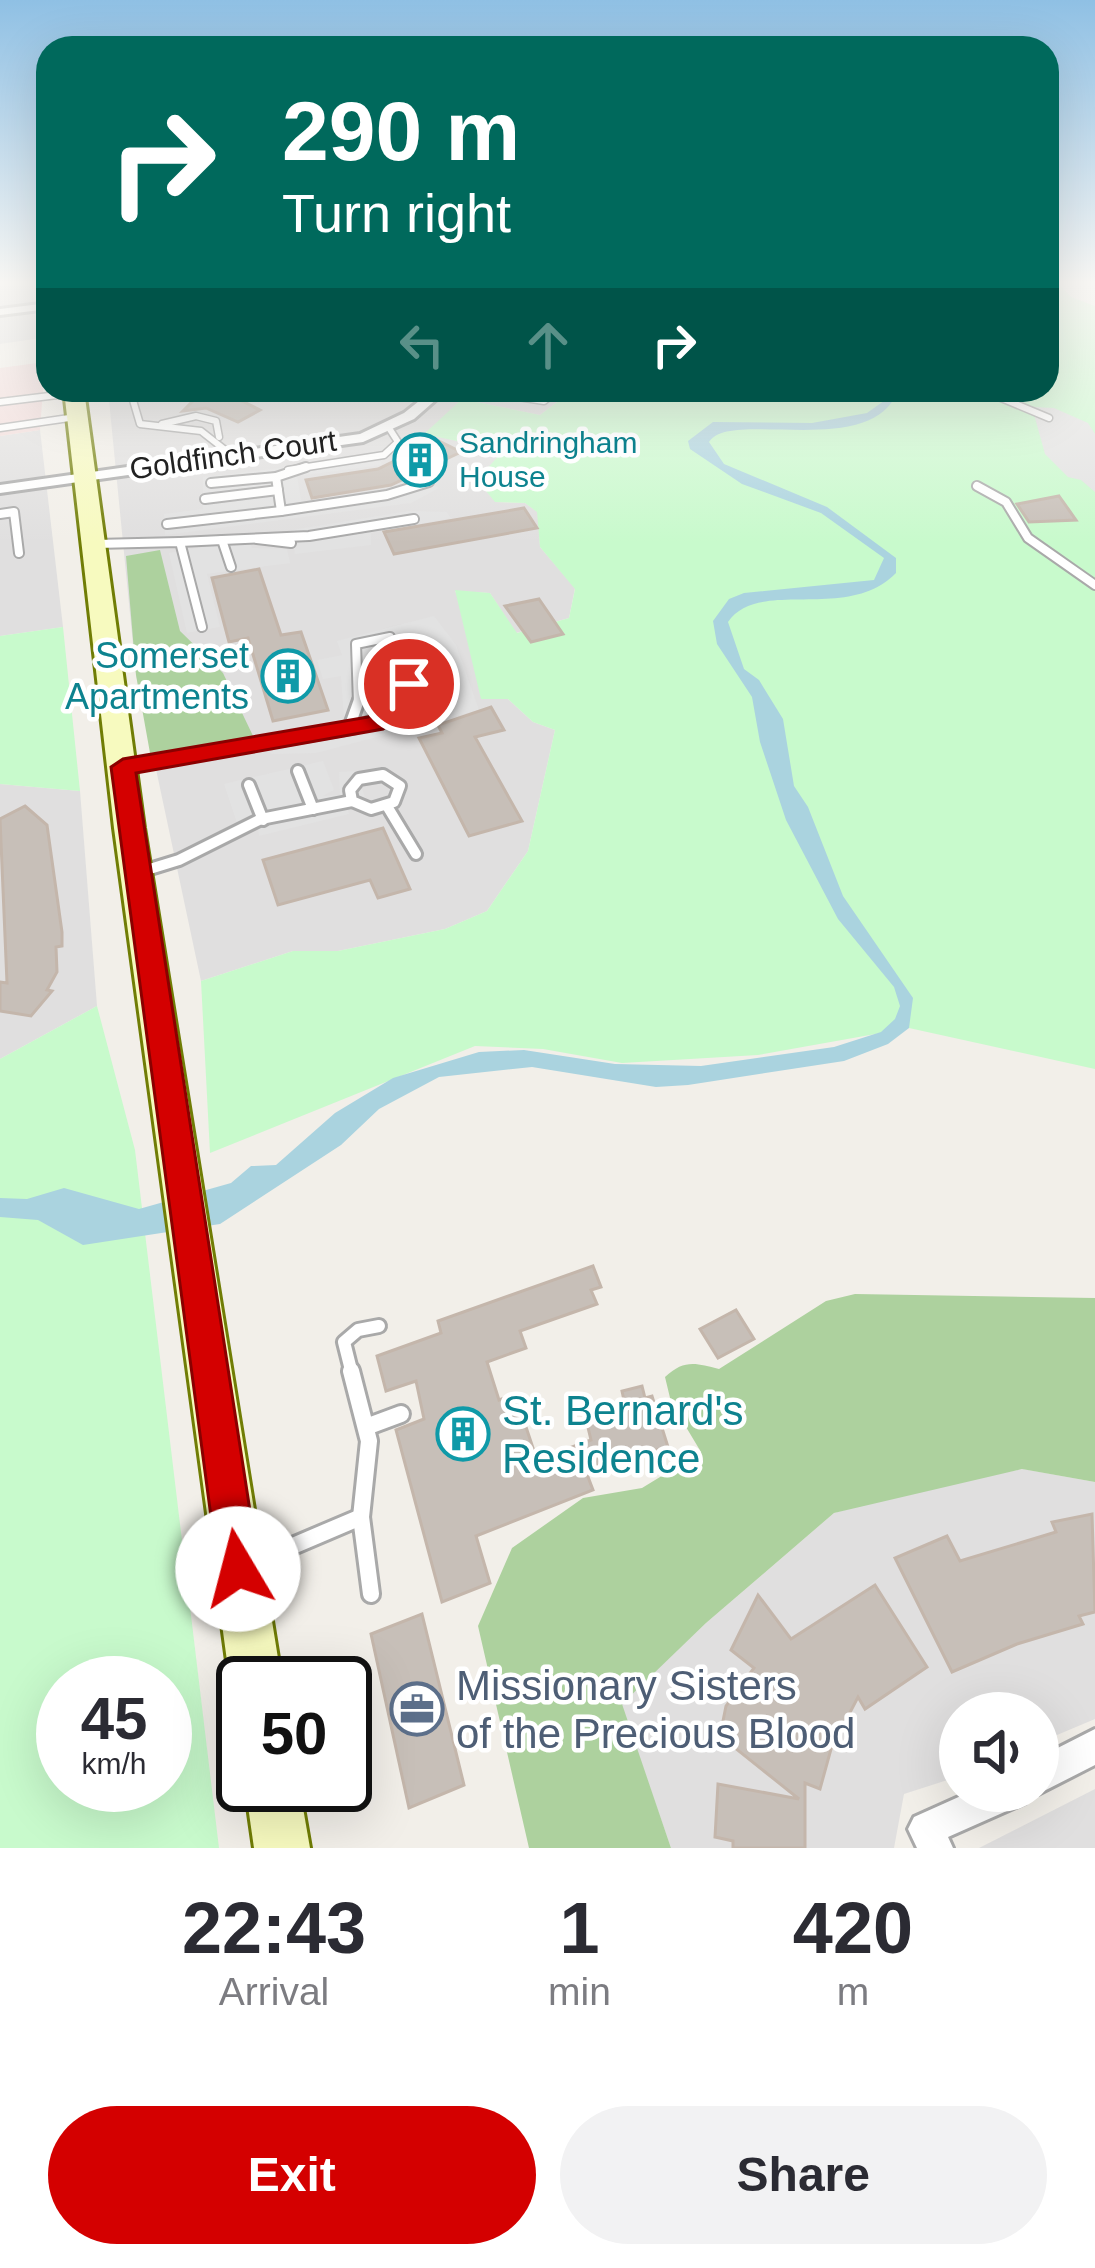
<!DOCTYPE html>
<html lang="en">
<head>
<meta charset="utf-8">
<style>
	body { margin:0; font-family:Arial,sans-serif; background:#f2f2f3; color:#2b2b33; height:100vh; display:flex; flex-direction:column; font-size:45px; white-space:nowrap }
	* { box-sizing:border-box; margin:0 }
	p { font-size:39px; color:#7c7c81 }
	.icon { flex:none; width:66px; height:66px; fill:none; stroke:currentColor; stroke-width:2; stroke-linecap:round; stroke-linejoin:round }
	.map { position:relative; height:1848px; overflow:hidden }
	.details { display:flex; flex-direction:column; background:#fff; flex:1 }
	.details>* { flex:none }
	.hud { position:absolute; left:36px; top:36px; width:1023px; height:366px; border-radius:36px; box-shadow:0 12px 48px #0002; background:#00695c; color:#fff; overflow:hidden }
	.fabs { position:absolute; left:939px; top:1692px; display:grid; gap:24px }
	.fabs a { display:grid; place-items:center; width:120px; height:120px; border-radius:50%; background:#fff; box-shadow:0 12px 48px #0002; font-size:60px }
	.speed { position:absolute; left:36px; top:1656px; display:flex; gap:24px; font-size:60px; font-weight:700; text-align:center }
	.speed>* { display:grid; place-content:center; width:156px; height:156px; border-radius:50%; background:#fff; box-shadow:0 12px 48px #0002; line-height:1 }
	.speed small { font-size:30px; font-weight:400 }
	.speed .limit { border:6px solid #111; border-radius:18px; background:#fff; color:#111 }
	.pin { position:absolute; display:grid; place-items:center; width:102px; height:102px; color:#fff; margin:-51px; border:6px solid #fff; border-radius:50%; box-shadow:0 3px 12px #0007 }
	.me { position:absolute; width:132px; margin:-66px; rotate:352deg; stroke-linejoin:round; filter:drop-shadow(0 0 9px #0008) }
	.turn { display:flex; align-items:center; gap:42px; height:252px; padding:0 48px; font-size:54px }
	.turn .icon { width:156px; height:156px; stroke-width:2.5 }
	.turn b { display:block; font-size:84px; line-height:102px }
	.lanes { display:flex; align-items:center; height:114px; padding:0 48px; background:#0003; justify-content:center; gap:60px; direction:ltr }
	.lanes .off { opacity:.35 }
	.eta { display:flex; justify-content:space-evenly; align-items:center; height:204px; text-align:center }
	.eta b { font-size:72px; font-weight:700; line-height:84px }
	.button { display:flex; gap:24px; margin-top:auto; padding:24px 48px }
	.button a { flex:1; height:138px; border-radius:72px; background:#d40000; color:#fff; font-size:48px; font-weight:700; line-height:138px; text-align:center }
	.button a+a { background:#f2f2f3; color:#2b2b33 }
	.map>svg:first-child { display:block }
	.residential { fill:#e0dfdf }
	.commercial { fill:#f2dad9 }
	.forest { fill:#add19e }
	.park { fill:#c8facc; fill-rule:evenodd }
	.parking { fill:#e2e2e2 }
	.water { fill:#aad3df }
	.building { fill:#c7bfb8; stroke:#c4b6ab; stroke-width:3 }
	.lines { fill:none; stroke-linecap:round; stroke-linejoin:round }
	.lane-far4-casing { stroke:#a9a9a9; stroke-width:9 }
	.lane-far3-casing { stroke:#a9a9a9; stroke-width:12 }
	.lane-far2-casing { stroke:#a9a9a9; stroke-width:16 }
	.lane-far1-casing { stroke:#a9a9a9; stroke-width:18 }
	.lane-casing { stroke:#a9a9a9; stroke-width:22 }
	.street-casing { stroke:#a9a9a9; stroke-width:6 }
	.secondary-casing { stroke:#707d05; stroke-width:6 }
	.lane-far4 { stroke:#fff; stroke-width:6 }
	.lane-far3 { stroke:#fff; stroke-width:8 }
	.lane-far2 { stroke:#fff; stroke-width:10 }
	.lane-far1 { stroke:#fff; stroke-width:12 }
	.lane { stroke:#fff; stroke-width:16 }
	.street { fill:#fff; fill-rule:evenodd }
	.secondary { fill:#f7fabf; fill-rule:evenodd }
	.route { fill:#d40000; stroke:#8a0000; stroke-width:3 }
	.labels { text-anchor:middle; stroke-width:9; stroke-linejoin:round; paint-order:stroke }
	.far-culture-label { font-size:30px; fill:#0d838f; stroke:#fff; text-anchor:start }
	.far-street-label { font-size:30px; fill:#222; stroke:#fff }
	.culture-label { font-size:36px; fill:#0d838f; stroke:#fff; text-anchor:end }
	.near-culture-label { font-size:42px; fill:#0d838f; stroke:#fff; text-anchor:start }
	.near-service-label { font-size:42px; fill:#4e5e75; stroke:#fff; text-anchor:start }
</style>
</head>
<body>
<div class="map">
<svg width="1095" height="1848" viewBox="0 0 1095 1848">
	<rect width="100%" height="100%" fill="#f2efe9"/>
	<g class="residential">
		<polygon points="0,285 31,285 41,338 0,344"/>
		<polygon points="108,390 573,390 540,415 462,399 426,434 504,451 495,502 525,503 538,512 540,547 575,588 569,618 516,633 490,593 455,591 508,699 533,722 555,730 528,851 487,911 445,929 338,951 293,951 201,981 136,675"/>
		<polygon points="40,430 63,627 0,636 0,436"/>
		<polygon points="0,784 80,791 97,1006 0,1059"/>
		<polygon points="1023,1469 1095,1482 1095,1719 1038,1743 1038,1713 960,1713 960,1776 904,1794 894,1848 671,1848 621,1704 706,1623 834,1513 920,1488"/>
		<polygon points="1095,1789 1095,1848 979,1848"/>
	</g>
	<polygon class="commercial" points="45,362 40,430 0,436 0,368"/>
	<g class="forest">
		<path d="M160 550 180 631 223 673 254 738C236 751 178 748 150 753L136 675 126 556Z"/>
		<path d="M855 1294 1095 1298V1482L1022 1469 834 1513 706 1623 622 1704 671 1848H529L478 1626 512 1548 583 1498 642 1488 701 1452 671 1402 665 1377C684 1359 696 1363 719 1369L826 1301Z"/>
	</g>
	<g class="park">
		<polygon points="1047,285 1060,285 1071,297 1095,306 1095,1069 909,1028 758,1055 622,1063 543,1049 475,1046 210,1153 201,981 293,951 338,951 445,929 487,911 528,851 555,730 533,722 508,699 481,699 455,590 490,593 517,633 569,618 575,589 540,547 537,512 525,503 495,502 486,491 483,473 503,451 424,434 462,399 540,415 573,390 1047,390"/>
		<polygon points="63,627 80,791 0,784 0,636"/>
		<path d="M97 1006 135 1150 219 1848H0V1059ZM63 1683H165V1785H63Z"/>
	</g>
	<g class="parking">
		<polygon points="1032,407 1054,408 1088,423 1095,434 1095,492 1081,480 1068,477 1045,454"/>
		<polygon points="378,456 382,465 297,476 301,500 312,503 389,491 420,478 439,488 411,503 165,535 164,514 203,509 203,477"/>
		<polygon points="409,511 447,512 451,518 371,533 371,545 295,554 292,530"/>
		<polygon points="249,539 252,548 287,549 290,563 207,574 220,627 187,633 169,553"/>
		<polygon points="434,616 456,645 479,710 316,753 272,754 265,749 169,766 165,756 344,718 341,676 323,679 317,660 342,655 337,641"/>
		<polygon points="323,761 334,790 323,796 340,795 339,772 355,771 367,802 347,807 349,814 259,836 258,829 241,835 224,784"/>
	</g>
	<path class="water" d="M888 390H898C873 461 729 408 709 442L724 464 827 507 896 558V573C848 623 758 577 728 622L744 669 759 680 783 719 794 786 808 807 843 896 913 998 909 1028 888 1044 844 1061 688 1085 656 1087 532 1067 439 1077 379 1109 341 1145 220 1224 83 1245 38 1220 0 1217V1198L27 1199 64 1188 139 1209 231 1183 251 1166 276 1165 335 1113 393 1078 479 1052 524 1050 615 1064 701 1066 834 1047 881 1032 895 1019 900 1006 894 987 838 919 786 820 760 742 752 697 717 644 713 621 729 599 744 593 874 580 884 558 821 513 742 484 690 449 688 441 713 422 812 423 867 413 888 398Z"/>
	<g class="building">
		<polygon points="204,390 236,390 232,396 260,410 238,422 206,408 183,411"/>
		<polygon points="437,440 461,452 391,485 312,498 306,480 378,469"/>
		<polygon points="1059,496 1076,520 1029,522 1017,504"/>
		<polygon points="524,508 537,528 394,554 384,532"/>
		<polygon points="259,569 281,635 301,632 328,710 273,721 248,638 229,642 212,578"/>
		<polygon points="539,599 563,634 531,642 505,606"/>
		<polygon points="491,707 504,730 475,737 522,821 469,836 419,738 442,733 438,725"/>
		<polygon points="25,806 47,825 62,932 62,946 56,947 57,972 47,990 52,991 31,1016 0,1011 0,982 7,983 0,819"/>
		<polygon points="383,828 410,889 378,898 370,880 278,905 263,860"/>
		<polygon points="593,1266 601,1287 591,1290 597,1304 520,1331 526,1348 487,1362 499,1400 515,1394 537,1460 591,1440 585,1415 625,1405 622,1391 642,1386 645,1398 652,1396 668,1447 585,1469 593,1490 476,1536 490,1583 442,1602 396,1430 424,1419 416,1381 386,1391 377,1356 441,1333 438,1321"/>
		<polygon points="736,1310 754,1339 718,1358 700,1329"/>
		<polygon points="1092,1514 1095,1612 1079,1616 1083,1624 1017,1644 952,1672 895,1558 947,1536 960,1561 1056,1532 1052,1522"/>
		<polygon points="875,1585 927,1667 865,1709 858,1697 831,1749 820,1789 805,1783 805,1848 733,1848 733,1841 715,1837 718,1784 799,1799 720,1736 726,1706 754,1668 731,1650 758,1595 791,1639"/>
		<polygon points="422,1614 464,1785 409,1808 371,1634"/>
	</g>
	<g class="lines">
		<g class="lane-far4-casing">
			<g id="lane-far4">
				<polyline points="130,390 140,424 201,431 229,453"/>
				<polyline points="502,390 499,394 544,401 557,390"/>
				<polyline points="982,390 1049,418"/>
				<polyline points="0,402 74,393"/>
				<polyline points="162,424 196,416 216,421 219,437"/>
				<polyline points="0,428 76,417"/>
				<polyline points="288,470 384,455 398,442 389,428"/>
			</g>
		</g>
		<g class="lane-far3-casing">
			<g id="lane-far3">
				<polyline points="211,483 276,477 306,467"/>
				<polyline points="977,486 1006,502 1028,538 1095,585"/>
				<polyline points="205,499 278,490"/>
				<polyline points="281,511 387,495 429,482"/>
				<polyline points="0,514 14,512 19,553"/>
				<polyline points="167,524 281,511 276,477"/>
				<polyline points="257,539 291,543"/>
				<polyline points="222,540 309,536 414,519"/>
				<polyline points="180,542 222,540 231,567"/>
				<polyline points="96,544 180,542 202,627"/>
				<polyline points="358,703 356,644 390,637 405,671 403,703"/>
			</g>
		</g>
		<g class="lane-far2-casing">
			<g id="lane-far2">
				<polyline points="349,728 359,700"/>
				<polyline points="126,767 356,727 385,717 404,700"/>
				<polyline points="298,771 313,809"/>
				<polygon points="383,775 400,786 394,802 371,809 352,801 350,790 359,779"/>
				<polyline points="249,785 263,820"/>
				<polyline points="387,806 416,854"/>
				<polyline points="140,872 179,860 261,819 352,801"/>
			</g>
		</g>
		<g class="lane-far1-casing">
			<polyline id="lane-far1" points="352,1374 344,1342 358,1330 379,1326"/>
		</g>
		<g class="lane-casing">
			<g id="lane">
				<polyline points="351,1371 369,1441 361,1517 371,1594"/>
				<polyline points="366,1427 401,1414"/>
				<polyline points="253,1563 361,1517"/>
			</g>
		</g>
		<g class="street-casing">
			<g id="street">
				<polygon points="48,303 48,309 0,315 0,309"/>
				<polygon points="433,390 447,390 414,419 363,442 0,493 0,485 360,434 404,413"/>
				<polygon points="1095,1729 1095,1765 1038,1794 1030,1791 1025,1803 948,1837 953,1848 917,1848 908,1829 914,1817 972,1791 1038,1791 1038,1758"/>
			</g>
		</g>
		<g class="secondary-casing">
			<g id="secondary">
				<polygon points="64,390 84,390 144,828 282,1683 243,1683 243,1704 230,1683 114,828"/>
				<polygon points="245,1785 299,1785 310,1848 254,1848"/>
			</g>
		</g>
		<use href="#lane-far4" class="lane-far4"/>
		<use href="#lane-far3" class="lane-far3"/>
		<use href="#lane-far2" class="lane-far2"/>
		<use href="#lane-far1" class="lane-far1"/>
		<use href="#lane" class="lane"/>
		<use href="#street" class="street"/>
		<use href="#secondary" class="secondary"/>
	</g>
	<linearGradient id="sky" x2="0" y2="1"><stop stop-color="#8fc0e4"/><stop offset="0.52" stop-color="#f9f8f5"/><stop offset="1" stop-color="#f9f8f5" stop-opacity="0"/></linearGradient>
	<rect width="1095" height="543" fill="url(#sky)"/>
	<polygon class="route" points="409,677 420,684 410,710 383,729 136,773 259,1569 253,1583 238,1589 224,1583 218,1569 111,767 123,759 368,717 392,702 397,684"/>
	<defs>
		<g id="building-ring" transform="scale(2.7)"><circle r="9.5" fill="#fff" stroke="#0f9aa8" stroke-width="1.5"/><path d="M-4-6H4V6H1V3H-1V6H-4ZM-2.5-4.3h1.7v1.8h-1.7ZM.8-4.3h1.7v1.8H.8ZM-2.5-1h1.7V.8h-1.7ZM.8-1h1.7V.8H.8Z" fill="#0f9aa8"/></g>
		<g id="office-ring" transform="scale(2.7)"><circle r="9.5" fill="#fff" stroke="#5c6f8a" stroke-width="1.5"/><path d="M-6-3h4V-5.5h4V-3h4V5H-6ZM-1-4.5V-3h2v-1.5ZM-6 0V1H6V0Z" fill="#5c6f8a"/></g>
	</defs>
	<g fill-rule="evenodd">
		<use href="#building-ring" x="420" y="460"/>
		<use href="#building-ring" x="288" y="676"/>
		<use href="#building-ring" x="463" y="1434"/>
		<use href="#office-ring" x="417" y="1709"/>
	</g>
	<g class="labels">
		<g class="far-culture-label">
			<text x="459" y="453">Sandringham<tspan x="459" dy="34">House</tspan></text>
		</g>
		<g class="far-street-label">
			<text transform="translate(233 455) rotate(-8)" y="10">Goldfinch Court</text>
		</g>
		<g class="culture-label">
			<text x="249" y="668">Somerset<tspan x="249" dy="41">Apartments</tspan></text>
		</g>
		<g class="near-culture-label">
			<text x="502" y="1425">St. Bernard's<tspan x="502" dy="48">Residence</tspan></text>
		</g>
		<g class="near-service-label">
			<text x="456" y="1700">Missionary Sisters<tspan x="456" dy="48">of the Precious Blood</tspan></text>
		</g>
	</g>
</svg>
<div class="fabs">
<a><svg class="icon" aria-label="sound" viewBox="0 0 24 24"><path d="M4 9h4l5-4v14l-5-4H4zM17 9q2 3 0 6"/></svg></a>
</div>
<div class="speed"><div>45<small>km/h</small></div><div class="limit">50</div></div>
<div class="pin" style="left:409px;top:684px;background:#d93025"><svg class="icon" aria-label="arrive" viewBox="0 0 24 24"><path d="M6 21V4h12l-3 4 3 4H6"/></svg></div>
<svg class="me" style="left:238px;top:1569px" viewBox="-20 -20 40 40"><circle r="19" fill="#fff"/><path d="M0-13L10 11 0 6-10 11z" fill="#d40000"/></svg>
<div class="hud">
<div class="turn"><svg class="icon" aria-label="right" viewBox="0 0 24 24"><path d="M7 20v-9h11M14 6l5 5-5 5"/></svg><div><b>290 m</b>Turn right</div></div>
<div class="lanes"><svg class="icon off" aria-label="left" viewBox="0 0 24 24"><path d="M17 20v-9H6M10 6l-5 5 5 5"/></svg><svg class="icon off" aria-label="ahead" viewBox="0 0 24 24"><path d="M12 20V5M6 11l6-6 6 6"/></svg><svg class="icon" aria-label="right" viewBox="0 0 24 24"><path d="M7 20v-9h11M14 6l5 5-5 5"/></svg></div>
</div>
</div>
<section class="details">
<div class="eta">
<div><b>22:43</b><p>Arrival</p></div>
<div><b>1</b><p>min</p></div>
<div><b>420</b><p>m</p></div>
</div>
<div class="button"><a>Exit</a><a>Share</a></div>
</section>
</body>
</html>
